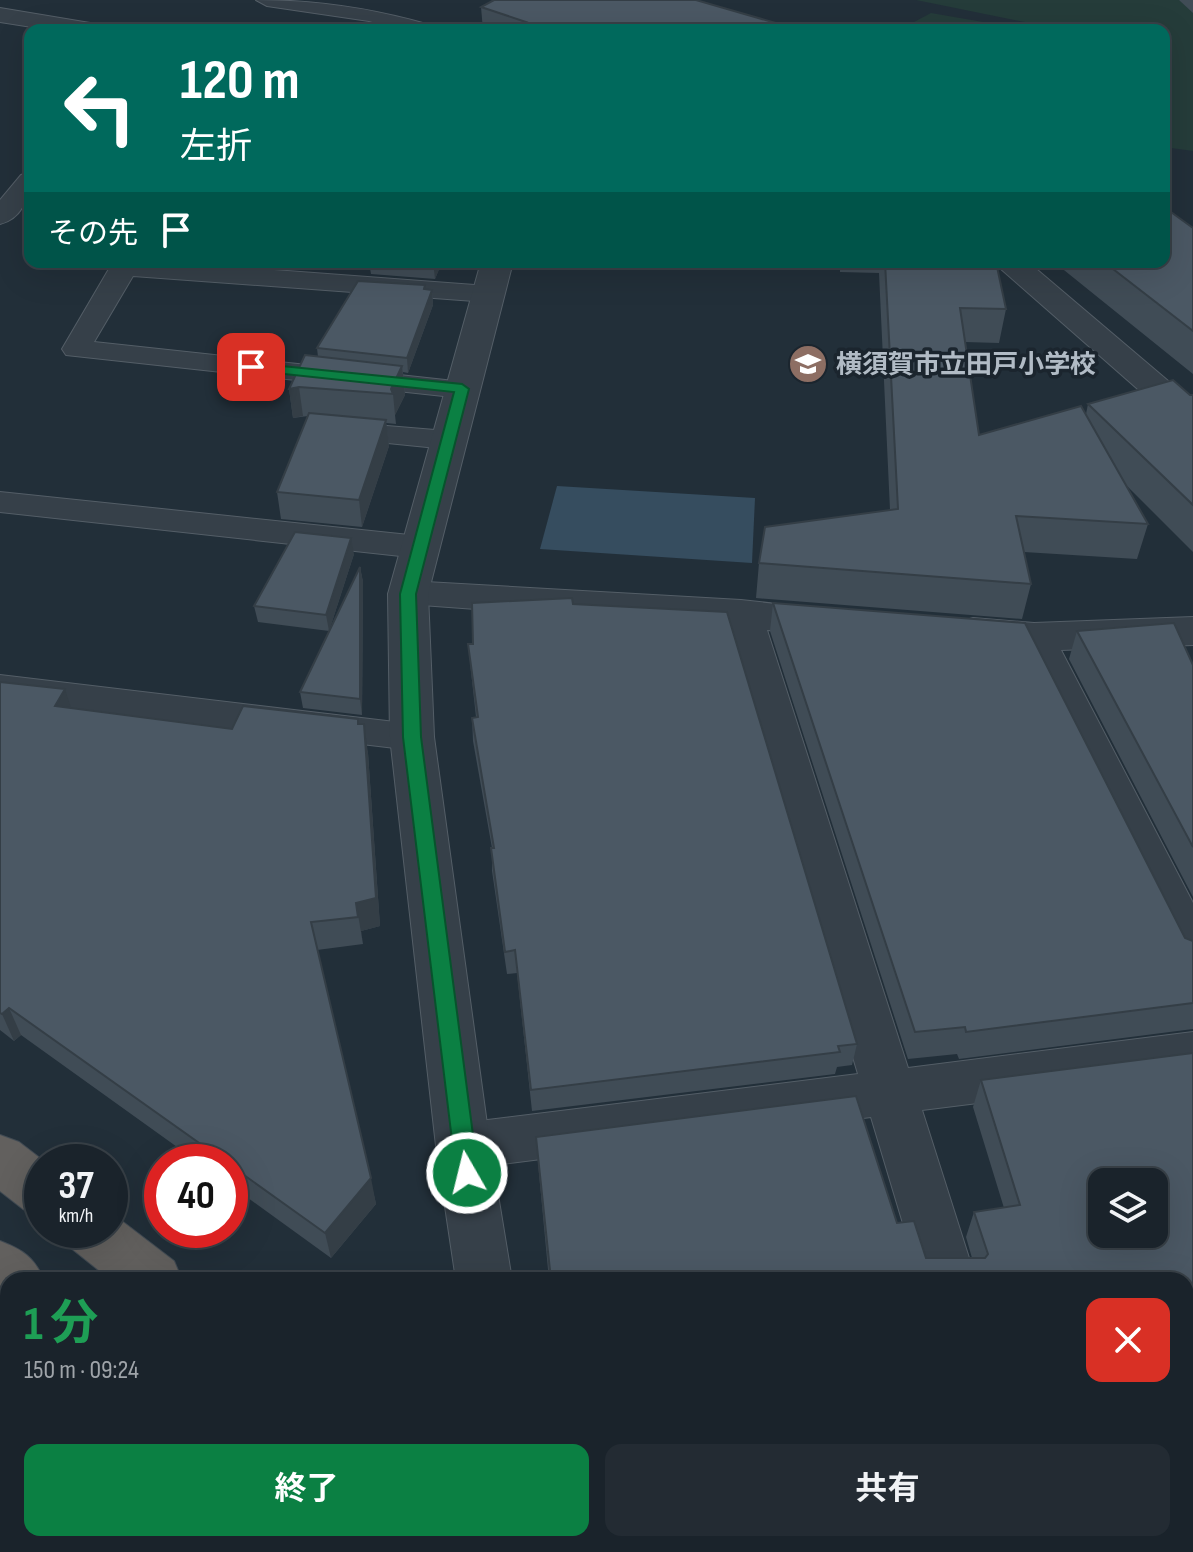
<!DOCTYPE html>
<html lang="ja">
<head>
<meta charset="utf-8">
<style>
	body { margin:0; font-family:"Sofia Sans Condensed","Noto Sans JP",sans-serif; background:#232b33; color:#f1f3f6; height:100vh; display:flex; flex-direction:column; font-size:30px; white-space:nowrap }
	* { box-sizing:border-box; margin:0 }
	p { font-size:26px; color:#9fa4a9 }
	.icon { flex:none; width:44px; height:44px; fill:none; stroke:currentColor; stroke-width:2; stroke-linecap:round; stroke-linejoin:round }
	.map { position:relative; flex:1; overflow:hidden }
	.sheet { position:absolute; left:0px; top:1272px; width:1194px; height:280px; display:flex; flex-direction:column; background:#1a232b; border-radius:24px 24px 0 0; box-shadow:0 8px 32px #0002,0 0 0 2px #384047 }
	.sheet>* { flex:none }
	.top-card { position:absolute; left:24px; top:24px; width:1146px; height:244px; border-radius:16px; box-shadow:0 8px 32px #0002,0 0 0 2px #384047; background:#00695c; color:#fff; overflow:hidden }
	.tools { position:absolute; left:1088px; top:1168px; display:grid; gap:16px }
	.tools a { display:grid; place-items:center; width:80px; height:80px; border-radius:16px; background:#1a232b; box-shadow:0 8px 32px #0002,0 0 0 2px #384047; font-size:40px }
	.speed { position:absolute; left:24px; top:1144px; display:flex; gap:16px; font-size:40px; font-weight:700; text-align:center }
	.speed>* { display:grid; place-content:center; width:104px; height:104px; border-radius:50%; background:#1a232b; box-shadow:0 8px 32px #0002,0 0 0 2px #384047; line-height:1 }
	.speed small { font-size:20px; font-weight:400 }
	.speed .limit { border:12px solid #d22; background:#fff; color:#111 }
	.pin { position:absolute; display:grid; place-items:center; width:68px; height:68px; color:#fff; margin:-34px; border-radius:16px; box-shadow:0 4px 12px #0006 }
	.me { position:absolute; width:88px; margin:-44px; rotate:352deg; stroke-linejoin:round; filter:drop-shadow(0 0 6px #0008) }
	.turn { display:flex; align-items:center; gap:28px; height:168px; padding:0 24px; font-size:36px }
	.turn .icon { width:104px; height:104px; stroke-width:2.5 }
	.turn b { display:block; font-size:56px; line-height:68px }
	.then { display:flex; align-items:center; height:76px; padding:0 24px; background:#0003; gap:16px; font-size:30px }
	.round { display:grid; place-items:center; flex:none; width:84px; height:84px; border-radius:16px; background:#232b33 }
	.summary { display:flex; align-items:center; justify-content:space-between; height:136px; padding:0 24px }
	h1 { font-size:48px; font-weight:700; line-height:60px; color:#1e9e55 }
	.action { display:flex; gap:16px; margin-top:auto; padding:16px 24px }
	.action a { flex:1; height:92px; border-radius:16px; background:#0b8043; color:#fff; font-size:32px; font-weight:700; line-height:92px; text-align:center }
	.action a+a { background:#232b33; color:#f1f3f6 }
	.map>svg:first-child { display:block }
	.green { fill:#253c3a }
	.water { fill:#364d5f }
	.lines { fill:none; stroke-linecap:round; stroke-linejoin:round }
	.service-casing { stroke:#545e67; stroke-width:2 }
	.minor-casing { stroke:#545e67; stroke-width:2 }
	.tertiary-casing { stroke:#545e67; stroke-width:2 }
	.trunk-casing { stroke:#414b54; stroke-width:2 }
	.service { fill:#364049; fill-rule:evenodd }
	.minor { fill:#364049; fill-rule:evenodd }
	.tertiary { fill:#364049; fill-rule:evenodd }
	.trunk { fill:#62605e; fill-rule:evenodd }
	.wall { fill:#404c56; fill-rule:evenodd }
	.shaded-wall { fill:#343e46 }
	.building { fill:#4b5864; stroke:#343e46; stroke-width:2; fill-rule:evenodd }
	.route { fill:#0b8043; stroke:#07532c; stroke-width:2 }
	.labels { text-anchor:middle; stroke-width:7; stroke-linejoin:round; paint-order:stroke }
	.far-poi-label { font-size:26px; font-weight:bold; fill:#b1bbc5; stroke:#1b252e; text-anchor:start }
</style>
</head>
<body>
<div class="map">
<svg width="1193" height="1552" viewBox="0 0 1193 1552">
	<rect width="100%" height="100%" fill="#222f39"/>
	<g class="green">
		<polygon points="916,0 1193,0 1193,151 1164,147 1164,30 1064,30"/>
		<polygon points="931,13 1030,30 899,30"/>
	</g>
	<polygon class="water" points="557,486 755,498 752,563 540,549"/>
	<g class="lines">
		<g class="service-casing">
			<g id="service">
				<path d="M256 0C317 0 371 8 430 25L433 30H399L369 21 267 6Z"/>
				<polygon points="0,8 90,23 101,30 51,30 0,22"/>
				<path d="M30 172C30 194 24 218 0 224V200L21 175Z"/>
				<polygon points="113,262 166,262 488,286 498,288 502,294 498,300 488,302 133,276 94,342 473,383 477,389 473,395 462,398 66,355 62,349"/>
				<polygon points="339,422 447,431 458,433 462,440 458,447 447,449 328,437 324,431 328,425"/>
				<polygon points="0,492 419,536 431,540 436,547 431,554 419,558 0,512"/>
				<polygon points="0,675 412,724 425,728 431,737 425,746 412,750 0,701"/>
			</g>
		</g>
		<g class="minor-casing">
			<g id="minor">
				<polygon points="408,581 741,600 847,612 853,621 847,630 833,634 767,630 908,1068 1193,1032 1193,1076 922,1110 976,1280 920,1280 871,1117 463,1169 444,1163 436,1146 444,1129 463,1123 858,1074 725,627 394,603 388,594 394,585"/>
				<polygon points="1193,617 1193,645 1061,650 1193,903 1193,969 1176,964 1020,649 959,642 953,632 959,622 973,618 1034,623"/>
			</g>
		</g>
		<g class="tertiary-casing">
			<g id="tertiary">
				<polygon points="481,262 513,262 428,594 434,737 490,1146 512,1280 456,1280 436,1146 390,737 388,594"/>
				<polygon points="993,262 1028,262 1193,402 1193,431 1181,427"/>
			</g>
		</g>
		<g class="trunk-casing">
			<g id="trunk">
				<polygon points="0,1135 19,1142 45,1162 42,1217 23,1209 0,1191"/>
				<polygon points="110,1212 174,1261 182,1280 111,1280 71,1248 63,1230 110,1230"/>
				<path d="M0 1241C23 1250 34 1257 44 1280H8V1303L0 1300Z"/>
				<polygon points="303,1544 372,1544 376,1552 307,1552"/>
				<polygon points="453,1544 523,1544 527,1552 457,1552"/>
			</g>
		</g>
		<use href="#service" class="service"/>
		<use href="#minor" class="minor"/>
		<use href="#tertiary" class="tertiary"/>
		<use href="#trunk" class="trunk"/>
	</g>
	<g class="wall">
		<polygon points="1179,0 1193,0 1193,13"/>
		<polygon points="481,7 800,30 483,30"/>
		<polygon points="1193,228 1193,374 1054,262 1164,262"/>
		<polygon points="369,262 442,262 435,279 371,274"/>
		<polygon points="840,262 996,262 1006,309 999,343 965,342 979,435 1086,414 1088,404 1190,395 1193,395 1193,552 1127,486 1148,524 1137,559 1024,552 1031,584 1022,619 756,598 759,563 890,510 879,273 840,272"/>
		<polygon points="425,289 432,290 433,305 408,373 403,372 405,395 395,415 396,424 386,423 389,446 362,527 281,519 277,492 308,416 293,418 289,389 318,357 317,348"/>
		<polygon points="354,554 329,631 258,622 254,606"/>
		<polygon points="360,567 363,582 362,715 303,708 300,692"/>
		<polygon points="773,603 1185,938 1193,941 1193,1029 959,1059 957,1054 908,1059 770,631"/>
		<polygon points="573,604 857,1044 852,1065 837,1067 835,1074 532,1111 517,973 507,974 492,871 492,848 473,741 472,718 476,717 468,644 473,644"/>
		<polygon points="1077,631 1193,665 1193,897 1069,659"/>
		<polygon points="0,682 71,708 232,729 358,719 368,753 380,926 361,931 363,944 317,950 376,1204 331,1258 230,1185 230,1162 198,1162 21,1035 14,1041 0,1030"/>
		<path d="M1193 1053V1552H839L845 1544H1186V1280H549L538 1163 536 1137 856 1096 897 1223 914 1221 926 1258H972L966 1237 974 1212 1004 1208 973 1107 981 1080ZM1102 1182H1154V1234H1102Z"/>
		<polygon points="685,1544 717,1544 712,1552 695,1552"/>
	</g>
	<g class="shaded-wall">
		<polygon points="433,262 442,262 435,279"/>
		<polygon points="432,290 433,305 408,373 407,358"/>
		<polygon points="402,366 405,395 395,415 393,394 391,389"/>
		<polygon points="299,387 303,416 293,418 289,389"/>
		<polygon points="386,420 389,446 362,527 359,500"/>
		<polygon points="351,538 354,554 329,631 326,615"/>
		<polygon points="360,567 363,582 362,715 360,699"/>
		<polygon points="65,689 74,717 55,706"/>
		<polygon points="364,724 368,753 380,926 361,931 363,944 356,903"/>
		<polygon points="9,1008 21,1035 14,1041 2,1014"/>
		<polygon points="371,1178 376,1204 331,1258 325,1233"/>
		<polygon points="708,1544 717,1544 712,1552 707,1552"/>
	</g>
	<g class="building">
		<polygon points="494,0 696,0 800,30 512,30 526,22 481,7"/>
		<polygon points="1164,207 1193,228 1193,331 1104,262 1164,262"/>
		<polygon points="885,262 996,262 1006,309 960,308 979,435 1081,406 1148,524 1016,516 1031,584 759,563 765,527 898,509"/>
		<polygon points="358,281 425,285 424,289 432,290 407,358 317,348"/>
		<polygon points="305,355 402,366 391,389 393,394 299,387 289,389"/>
		<polygon points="1173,380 1190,395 1193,395 1193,505 1088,404"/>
		<polygon points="309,413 386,420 359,500 277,492"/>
		<polygon points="295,532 351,538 326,615 254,606"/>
		<polygon points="360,567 360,699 300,692"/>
		<polygon points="572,598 573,604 727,612 857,1044 838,1046 840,1052 531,1090 515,950 505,952 491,848 494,848 472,718 478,717 468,644 473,644 472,603"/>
		<polygon points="773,603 1025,623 1185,938 1193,941 1193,1003 966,1032 965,1027 915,1032"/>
		<polygon points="1174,623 1193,665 1193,847 1077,631"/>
		<polygon points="0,682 65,689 55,706 232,729 243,706 358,719 358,724 364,724 376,898 356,903 358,917 311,922 371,1178 325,1233 230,1165 230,1162 226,1162 9,1008 2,1014 0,1013"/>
		<path d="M1193 1053V1552H839L845 1544H1186V1280H551L536 1137 856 1096 897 1223 914 1221 926 1258H985L988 1254 974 1212 1020 1205 981 1080ZM1102 1182H1154V1234H1102Z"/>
		<polygon points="0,1408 8,1415 8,1544 161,1544 170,1552 0,1552"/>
	</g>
	<polygon class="route" points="251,363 462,384 469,389 416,594 421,737 478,1173 475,1180 467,1183 459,1180 456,1173 403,737 400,594 454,392 246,370 244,367"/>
	<defs>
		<g id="school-disc" transform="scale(2)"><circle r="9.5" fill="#8d6e63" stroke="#1b252e"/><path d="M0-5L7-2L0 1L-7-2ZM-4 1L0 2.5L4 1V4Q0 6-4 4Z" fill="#fff"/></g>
	</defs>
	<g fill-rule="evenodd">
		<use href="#school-disc" x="808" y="364"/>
	</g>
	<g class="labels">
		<g class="far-poi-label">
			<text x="836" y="373">横須賀市立田戸小学校</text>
		</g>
	</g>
</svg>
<div class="tools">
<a><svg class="icon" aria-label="layers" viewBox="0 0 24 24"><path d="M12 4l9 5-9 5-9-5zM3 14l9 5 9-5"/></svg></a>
</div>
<div class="speed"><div>37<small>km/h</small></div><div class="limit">40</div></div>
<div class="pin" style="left:251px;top:367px;background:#d93025"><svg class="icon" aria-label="arrive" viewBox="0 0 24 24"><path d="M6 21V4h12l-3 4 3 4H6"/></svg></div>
<svg class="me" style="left:467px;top:1173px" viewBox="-20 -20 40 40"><circle r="17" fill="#0b8043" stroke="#fff" stroke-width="3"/><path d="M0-11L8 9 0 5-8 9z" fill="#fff"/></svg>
<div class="top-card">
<div class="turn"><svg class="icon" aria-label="left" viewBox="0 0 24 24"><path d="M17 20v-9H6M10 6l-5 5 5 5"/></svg><div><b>120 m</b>左折</div></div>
<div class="then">その先<svg class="icon" aria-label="arrive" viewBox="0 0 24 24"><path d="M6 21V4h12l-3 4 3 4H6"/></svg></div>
</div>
<section class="sheet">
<div class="summary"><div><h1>1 分</h1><p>150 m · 09:24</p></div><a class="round" style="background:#d93025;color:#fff"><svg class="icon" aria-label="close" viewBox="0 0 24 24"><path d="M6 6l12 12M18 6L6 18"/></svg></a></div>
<div class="action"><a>終了</a><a>共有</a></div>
</section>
</div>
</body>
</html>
